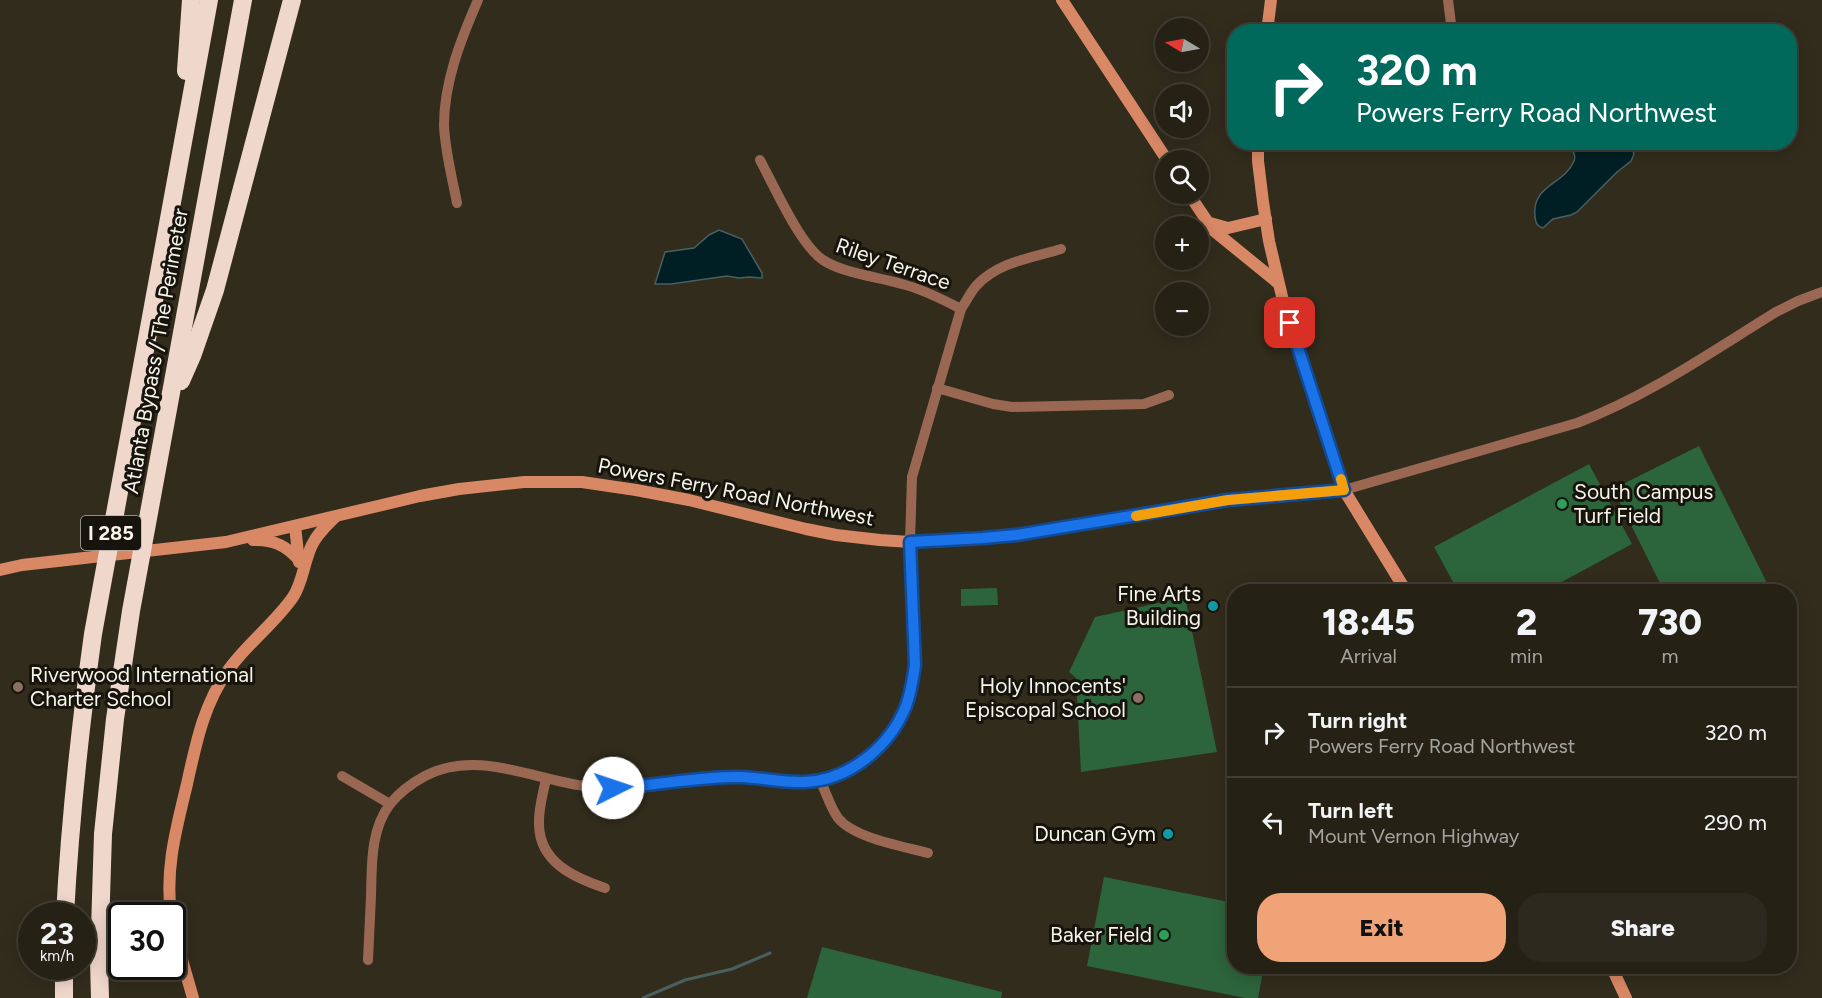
<!DOCTYPE html>
<html lang="en">
<head>
<meta charset="utf-8">
<style>
	body { margin:0; font-family:Figtree,sans-serif; background:#2d291e; color:#f1f3f6; height:100vh; display:flex; flex-direction:column; font-size:22px; white-space:nowrap }
	* { box-sizing:border-box; margin:0 }
	p { font-size:20px; color:#a3a3a0 }
	.icon { flex:none; width:33px; height:33px; fill:none; stroke:currentColor; stroke-width:2; stroke-linecap:round; stroke-linejoin:round }
	.map { position:relative; flex:1; overflow:hidden }
	.sheet { position:absolute; left:1227px; top:584px; width:570px; height:390px; display:flex; flex-direction:column; background:#252115; border-radius:24px; box-shadow:0 3px 15px #0003,0 0 0 2px #423e34 }
	.sheet>* { flex:none }
	.guide { position:absolute; left:1227px; top:24px; width:570px; height:126px; border-radius:24px; box-shadow:0 3px 15px #0003,0 0 0 2px #423e34; background:#00695c; color:#fff; overflow:hidden }
	.needle { width:39px; rotate:280deg }
	.buttons { position:absolute; left:1155px; top:18px; display:grid; gap:12px }
	.buttons a { display:grid; place-items:center; width:54px; height:54px; border-radius:50%; background:#252115; box-shadow:0 3px 15px #0003,0 0 0 2px #423e34; font-size:30px }
	.speed { position:absolute; left:18px; top:902px; display:flex; gap:12px; font-size:30px; font-weight:700; text-align:center }
	.speed>* { display:grid; place-content:center; width:78px; height:78px; border-radius:50%; background:#252115; box-shadow:0 3px 15px #0003,0 0 0 2px #423e34; line-height:1 }
	.speed small { font-size:15px; font-weight:400 }
	.speed .limit { border:3px solid #111; border-radius:9px; background:#fff; color:#111 }
	.pin { position:absolute; display:grid; place-items:center; width:51px; height:51px; color:#fff; margin:-26px; border-radius:12px; box-shadow:0 3px 9px #0006 }
	.me { position:absolute; width:66px; margin:-33px; rotate:86deg; stroke-linejoin:round; filter:drop-shadow(0 0 4px #0008) }
	.turn { display:flex; align-items:center; gap:21px; height:126px; padding:0 30px; font-size:27px }
	.turn .icon { width:78px; height:78px; stroke-width:2.5 }
	.turn b { display:block; font-size:42px; line-height:51px }
	.eta { display:flex; justify-content:space-evenly; align-items:center; height:102px; text-align:center }
	.eta b { font-size:36px; font-weight:800; line-height:42px }
	.primary-button { display:flex; gap:12px; margin-top:auto; padding:12px 30px }
	.primary-button a { flex:1; height:69px; border-radius:24px; background:#efa377; color:#111; font-size:24px; font-weight:800; line-height:69px; text-align:center }
	.primary-button a+a { background:#2d291e; color:#f1f3f6 }
	ul { padding:0; list-style:none }
	li { display:flex; align-items:center; gap:18px; height:90px; padding:0 30px; border-top:2px solid #423e34 }
	li div { flex:1 }
	li b { display:block; font-size:22px }
	li em { font-style:normal }
	.map>svg:first-child { display:block }
	.green { fill:#2c643b }
	.water { fill:#001f25; stroke:#4a5f60; stroke-width:1.5 }
	.lines { fill:none; stroke-linecap:round; stroke-linejoin:round }
	.stream { stroke:#4a5f60; stroke-width:3 }
	.street { stroke:#9a6852; stroke-width:10 }
	.secondary { stroke:#d88865; stroke-width:12 }
	.highway { stroke:#f0d7cc; stroke-width:18 }
	.route-casing { stroke:#114b97; stroke-width:15 }
	.route { stroke:#1a73e8; stroke-width:10 }
	.slow { stroke:#f59e0b; stroke-width:10 }
	.leisure-dot { fill:#2e9e5b; stroke:#17140d; stroke-width:2 }
	.culture-dot { fill:#0f9aa8; stroke:#17140d; stroke-width:2 }
	.education-dot { fill:#8d6e63; stroke:#17140d; stroke-width:2 }
	.labels { text-anchor:middle; stroke-width:6; stroke-linejoin:round; paint-order:stroke }
	.shield { fill:#17140d; stroke:#b4b1a7; stroke-width:1.5 }
	.shield-label { font-size:20px; font-weight:bold; fill:#f7f4e9 }
	.street-label { font-size:21px; fill:#f7f4e9; stroke:#17140d }
	.poi-label { font-size:21px; fill:#f7f4e9; stroke:#17140d; text-anchor:end }
</style>
</head>
<body>
<div class="map">
<svg width="1822" height="998" viewBox="0 0 1822 998">
	<rect width="100%" height="100%" fill="#312c1c"/>
	<g class="green">
		<polygon points="1699,446 1768,585 1756,591 1664,591 1613,489"/>
		<polygon points="1589,464 1632,544 1545,591 1458,591 1434,547"/>
		<polygon points="997,588 998,605 961,606 961,589"/>
		<polygon points="1185,597 1217,752 1081,772 1076,678 1069,672 1095,617"/>
		<polygon points="1104,877 1234,903 1234,966 1264,966 1258,998 1245,998 1087,966"/>
		<polygon points="822,947 1002,992 1001,998 807,998"/>
	</g>
	<g class="water">
		<path d="M1569 143H1630L1634 154 1631 161 1617 172 1577 212 1571 215 1553 219 1543 228C1537 226 1536 224 1535 217 1531 185 1564 185 1574 161 1577 154 1571 150 1569 143Z"/>
		<polygon points="719,230 742,239 762,273 762,278 749,277 739,278 727,276 671,284 655,284 665,252 694,248 709,235"/>
	</g>
	<g class="lines">
		<polyline class="stream" points="643,998 685,980 732,969 770,953"/>
		<g class="street">
			<polyline points="1448,0 1452,32"/>
			<path d="M760 160C774 186 800 245 823 260 842 273 879 277 902 284 922 289 942 299 961 309"/>
			<path d="M457 203C452 177 445 151 444 125 444 82 461 39 478 0"/>
			<polyline points="937,388 993,404 1012,407 1144,404 1169,395"/>
			<path d="M1344 490 1577 423C1648 396 1711 352 1776 312L1798 301 1822 292"/>
			<polyline points="342,776 390,804"/>
			<path d="M546 779C543 794 538 810 539 825 540 863 575 878 605 888"/>
			<path d="M820 780C826 792 830 807 838 818 854 838 902 846 928 853"/>
			<path d="M368 960C369 939 370 917 371 896 372 865 370 831 390 804 399 793 412 783 425 776 477 749 531 779 585 786 628 792 672 781 716 779 725 778 734 777 743 777 764 779 786 784 807 782 851 778 890 746 906 705 911 692 913 679 915 665L910 542 912 477 961 309C966 302 970 293 976 286 998 262 1031 258 1061 249"/>
		</g>
		<g class="secondary">
			<polyline points="1062,0 1167,160"/>
			<polyline points="1267,32 1271,0"/>
			<polyline points="1258,142 1258,161 1263,202 1269,241 1284,305 1344,490 1406,591"/>
			<polyline points="1189,194 1213,230 1278,283"/>
			<polyline points="1210,223 1228,228 1266,219"/>
			<polyline points="295,526 299,562"/>
			<path d="M253 540C272 539 286 545 299 560"/>
			<polyline points="0,570 22,565 226,542 420,496 459,489 524,482 582,482 636,490 689,500 806,529 836,535 880,540 910,542 948,541 1016,535 1228,500 1344,490"/>
			<path d="M171 915C165 868 176 830 187 784 196 743 204 703 229 669 248 643 275 623 293 597 303 582 304 561 312 545 317 534 326 526 335 517"/>
			<polyline points="172,925 193,998"/>
			<polyline points="1611,966 1626,998"/>
		</g>
		<g class="highway">
			<polyline points="186,71 191,0"/>
			<polyline points="181,381 192,356 215,290 292,0"/>
			<path d="M65 915C70 821 80 728 93 634L209 0"/>
			<polyline points="64,966 64,998"/>
			<polyline points="100,998 99,961 103,834 115,719 131,611 243,0"/>
		</g>
	</g>
	<g class="lines">
		<g class="route-casing">
			<path id="route" d="M613 788C656 786 698 776 741 777 763 778 784 783 805 782 850 780 890 746 906 706 911 693 913 679 915 665L910 542 983 538 1016 535 1228 500 1344 490 1290 323"/>
		</g>
		<use href="#route" class="route"/>
		<polyline class="slow" points="1136,516 1228,500 1344,490 1341,479"/>
	</g>
	<g class="leisure-dot">
		<circle cx="1562" cy="504" r="6"/>
		<circle cx="1164" cy="935" r="6"/>
	</g>
	<g class="culture-dot">
		<circle cx="1213" cy="606" r="6"/>
		<circle cx="1168" cy="834" r="6"/>
	</g>
	<g class="education-dot">
		<circle cx="18" cy="687" r="6"/>
		<circle cx="1138" cy="698" r="6"/>
	</g>
	<g class="labels">
		<rect class="shield" x="81" y="516" width="60" height="34" rx="4.5"/>
		<g class="shield-label">
			<text x="111" y="540">I 285</text>
		</g>
		<g class="street-label">
			<text transform="translate(893 264) rotate(19)" y="7">Riley Terrace</text>
			<text transform="translate(156 351) rotate(-80)" y="7">Atlanta Bypass / The Perimeter</text>
			<text transform="translate(736 492) rotate(11)" y="7">Powers Ferry Road Northwest</text>
		</g>
		<g class="poi-label">
			<text x="1574" y="499" text-anchor="start">South Campus<tspan x="1574" dy="24">Turf Field</tspan></text>
			<text x="1201" y="601">Fine Arts<tspan x="1201" dy="24">Building</tspan></text>
			<text x="30" y="682" text-anchor="start">Riverwood International<tspan x="30" dy="24">Charter School</tspan></text>
			<text x="1126" y="693">Holy Innocents'<tspan x="1126" dy="24">Episcopal School</tspan></text>
			<text x="1156" y="841">Duncan Gym</text>
			<text x="1152" y="942">Baker Field</text>
		</g>
	</g>
</svg>
<div class="buttons">
<a><svg class="needle" viewBox="-14 -14 28 28"><path d="M0-13l5 13h-10z" fill="#e53935"/><path d="M0 13l5-13h-10z" fill="#a3a3a0"/></svg></a>
<a><svg class="icon" aria-label="sound" viewBox="0 0 24 24"><path d="M4 9h4l5-4v14l-5-4H4zM17 9q2 3 0 6"/></svg></a>
<a><svg class="icon" aria-label="search" viewBox="0 0 24 24"><circle cx="10" cy="10" r="6"/><path d="M15 15l6 6"/></svg></a>
<a>+</a>
<a>−</a>
</div>
<div class="speed"><div>23<small>km/h</small></div><div class="limit">30</div></div>
<div class="pin" style="left:1290px;top:323px;background:#d93025"><svg class="icon" aria-label="arrive" viewBox="0 0 24 24"><path d="M6 21V4h12l-3 4 3 4H6"/></svg></div>
<svg class="me" style="left:613px;top:788px" viewBox="-20 -20 40 40"><circle r="19" fill="#fff"/><path d="M0-13L10 11 0 6-10 11z" fill="#1a73e8"/></svg>
<div class="guide">
<div class="turn"><svg class="icon" aria-label="right" viewBox="0 0 24 24"><path d="M7 20v-9h11M14 6l5 5-5 5"/></svg><div><b>320 m</b>Powers Ferry Road Northwest</div></div>
</div>
<section class="sheet">
<div class="eta">
<div><b>18:45</b><p>Arrival</p></div>
<div><b>2</b><p>min</p></div>
<div><b>730</b><p>m</p></div>
</div>
<ul>
<li><svg class="icon" aria-label="right" viewBox="0 0 24 24"><path d="M7 20v-9h11M14 6l5 5-5 5"/></svg><div><b>Turn right</b><p>Powers Ferry Road Northwest</p></div><em>320 m</em></li>
<li><svg class="icon" aria-label="left" viewBox="0 0 24 24"><path d="M17 20v-9H6M10 6l-5 5 5 5"/></svg><div><b>Turn left</b><p>Mount Vernon Highway</p></div><em>290 m</em></li>
</ul>
<div class="primary-button"><a>Exit</a><a>Share</a></div>
</section>
</div>
</body>
</html>
